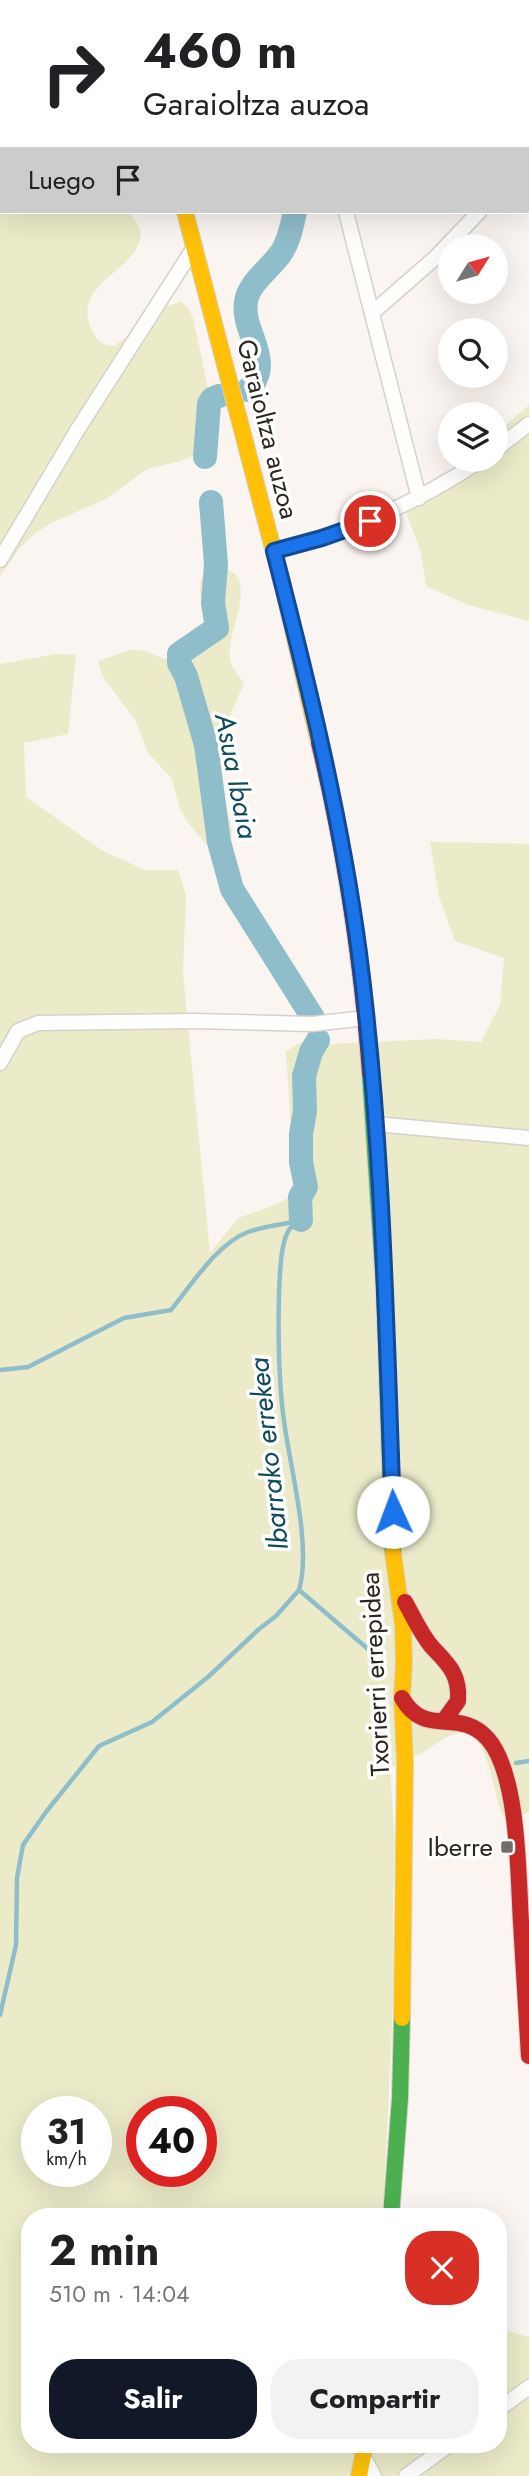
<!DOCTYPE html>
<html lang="es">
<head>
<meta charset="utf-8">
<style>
	body { margin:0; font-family:Jost,sans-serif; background:#f2f2f2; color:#202124; height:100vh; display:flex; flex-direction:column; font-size:26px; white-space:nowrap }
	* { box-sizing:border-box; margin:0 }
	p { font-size:23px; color:#757577 }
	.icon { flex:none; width:38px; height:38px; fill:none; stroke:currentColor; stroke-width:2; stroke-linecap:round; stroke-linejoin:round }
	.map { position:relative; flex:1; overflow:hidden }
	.details { position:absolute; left:21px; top:2208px; width:486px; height:245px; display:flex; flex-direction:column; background:#fff; border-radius:28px; box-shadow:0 7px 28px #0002 }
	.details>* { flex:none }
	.banner { position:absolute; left:0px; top:0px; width:530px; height:214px; box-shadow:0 7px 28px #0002; background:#fff; color:#202124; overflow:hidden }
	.needle { width:46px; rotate:53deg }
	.buttons { position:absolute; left:438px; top:234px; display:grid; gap:14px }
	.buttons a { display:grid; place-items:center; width:70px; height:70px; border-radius:50%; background:#fff; box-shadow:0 7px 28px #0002; font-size:35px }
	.speed { position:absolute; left:21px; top:2096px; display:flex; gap:14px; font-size:35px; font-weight:700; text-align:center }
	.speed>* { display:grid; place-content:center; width:91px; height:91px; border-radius:50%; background:#fff; box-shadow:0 7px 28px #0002; line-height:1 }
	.speed small { font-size:18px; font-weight:400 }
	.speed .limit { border:10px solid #d22; background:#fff; color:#111 }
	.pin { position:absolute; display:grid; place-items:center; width:60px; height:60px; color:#fff; margin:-30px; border:4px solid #fff; border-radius:50%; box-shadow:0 2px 7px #0007 }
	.me { position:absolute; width:77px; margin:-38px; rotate:358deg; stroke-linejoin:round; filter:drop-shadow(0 0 5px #0008) }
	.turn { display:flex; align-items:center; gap:24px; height:147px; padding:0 28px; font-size:32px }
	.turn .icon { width:91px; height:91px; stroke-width:2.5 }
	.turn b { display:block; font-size:49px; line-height:60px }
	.then { display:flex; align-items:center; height:66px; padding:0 28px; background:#0003; gap:14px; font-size:26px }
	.round { display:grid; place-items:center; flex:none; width:74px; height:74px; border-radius:28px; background:#f2f2f2 }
	.summary { display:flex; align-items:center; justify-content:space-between; height:119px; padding:0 28px }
	h1 { font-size:42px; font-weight:700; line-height:52px }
	.cta { display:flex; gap:14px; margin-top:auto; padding:14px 28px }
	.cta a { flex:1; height:80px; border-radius:28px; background:#111827; color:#fff; font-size:28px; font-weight:700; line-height:80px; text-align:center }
	.cta a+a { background:#f2f2f2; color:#202124 }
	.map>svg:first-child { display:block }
	.green { fill:#ebebca; fill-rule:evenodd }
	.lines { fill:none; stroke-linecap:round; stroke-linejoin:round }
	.stream { stroke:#90bdca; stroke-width:4.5 }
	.river { stroke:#90bdca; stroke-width:24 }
	.street-casing { stroke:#d7d1cb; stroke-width:17 }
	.fast-casing { stroke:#d7d1cb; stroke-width:18 }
	.slow-casing { stroke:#d7d1cb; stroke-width:18 }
	.jam-casing { stroke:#d7d1cb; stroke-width:18 }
	.street { stroke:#fefefd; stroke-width:14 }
	.fast { stroke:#4caf50; stroke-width:16 }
	.slow { stroke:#ffc107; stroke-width:16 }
	.jam { stroke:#c62828; stroke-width:16 }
	.route-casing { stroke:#114b97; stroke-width:18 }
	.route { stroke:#1a73e8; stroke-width:12 }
	.poi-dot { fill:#746e68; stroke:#fff; stroke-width:2.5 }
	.labels { text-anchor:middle; stroke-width:7; stroke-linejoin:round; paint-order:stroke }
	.street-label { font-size:26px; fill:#2c261e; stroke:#fff }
	.poi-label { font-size:26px; fill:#2c261e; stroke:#fff; text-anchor:end }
	.water-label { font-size:28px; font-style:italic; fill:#104a5a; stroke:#fff }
</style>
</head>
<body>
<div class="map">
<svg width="529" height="2476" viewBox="0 0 529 2476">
	<rect width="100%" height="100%" fill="#faf5f0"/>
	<g class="green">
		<path d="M0 59H2V212H127C135 219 143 229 140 240 131 274 67 286 94 334 99 343 106 347 116 345L163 307 181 302 189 309 193 318 210 397 205 406V451L181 461 147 469 106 499 51 523 34 534 20 548 0 576Z"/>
		<polygon points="529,405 529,621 468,605 426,586 421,553 402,501 444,476 464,460 495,460 495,434"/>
		<path d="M213 567C267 569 225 630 230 659 231 667 239 676 244 683L231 713 230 745 220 777 222 793 232 829 230 862 213 852 188 823 180 809 172 779 148 753 136 721 103 677 99 666V660C112 658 124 649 137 650 151 651 160 661 175 659L181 647 210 631C207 608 187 581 213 567Z"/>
		<path d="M57 654 76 655 68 734 24 743 26 797 103 851 145 870H178L186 895 183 973 210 1253 238 1218 275 1205 295 1194 286 1051C301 1043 314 1032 330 1044L436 1039 481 1042 500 1005 504 958 455 941 439 897 430 842 529 844V1811L517 1820 510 1829C507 1823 503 1816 500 1809 493 1790 487 1729 459 1733 445 1735 432 1748 420 1754 411 1759 400 1763 390 1768L395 1841 393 1902 394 1982 383 2217H30V2445H499V2329H501L529 2337V2476H0V664ZM37 2112H96V2172H37ZM142 2112H201V2172H142Z"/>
	</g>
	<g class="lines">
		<g class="stream">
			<path d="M301 1220C297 1223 292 1225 289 1230 280 1243 280 1277 279 1293 278 1336 278 1378 284 1421 290 1468 312 1546 299 1590L375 1655"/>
			<path d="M0 1370 28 1367 124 1318 171 1310C191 1285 218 1243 248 1232 264 1226 281 1225 297 1221"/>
			<polyline points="516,1763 529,1761"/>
			<polyline points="0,2015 16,1945 17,1878 23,1845 46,1812 99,1746 152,1722 208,1677 259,1629 276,1616 299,1590"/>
		</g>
		<g class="river">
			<polyline points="275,0 276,2"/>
			<path d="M248 390C276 360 241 333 246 302 248 283 271 268 281 253 289 242 292 225 295 212"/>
			<polyline points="205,457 209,404 212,399 219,396"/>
			<polyline points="211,502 216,564 213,603 217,628 179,654 179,663 186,676 206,745 219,842 232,889 313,1018"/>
			<polyline points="301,1220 300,1197 306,1187 301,1162 301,1134 305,1111 304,1076 311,1052 318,1040"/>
		</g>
		<g class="street-casing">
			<g id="street">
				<polyline points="528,170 529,170"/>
				<polyline points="346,212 419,498"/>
				<polyline points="372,313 435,258 479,212"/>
				<polyline points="495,450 529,424"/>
				<path d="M274 550C349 533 417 503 481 460"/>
				<polyline points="0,560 78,429 195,246"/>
				<polyline points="0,1063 18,1031 38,1023 194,1021 312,1024 366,1018"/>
				<polyline points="375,1124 529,1138"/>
				<polyline points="499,2409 529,2387"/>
				<polyline points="363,2456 374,2476"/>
				<polyline points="406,2476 449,2445"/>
			</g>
		</g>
		<g class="fast-casing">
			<g id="fast">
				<polyline points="370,1074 384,1286 393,1553"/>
				<polyline points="391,2217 400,2098 402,2018"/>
			</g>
		</g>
		<g class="slow-casing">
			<g id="slow">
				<polyline points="131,0 131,2"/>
				<polyline points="185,212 283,587 319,743"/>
				<polyline points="393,1553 403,1625 404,1663 402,1697 405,1761 402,2018"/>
				<polyline points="359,2476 365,2445"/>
			</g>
		</g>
		<g class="jam-casing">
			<g id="jam">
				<path d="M319 743C345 851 362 963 370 1074"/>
				<path d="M405 1602C413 1616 421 1634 432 1647 448 1664 460 1674 458 1701L445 1719"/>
				<path d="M402 1698C425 1739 459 1706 488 1739 519 1775 518 1875 521 1922 524 1967 526 2011 529 2056"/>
			</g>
		</g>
		<use href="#street" class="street"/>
		<use href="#fast" class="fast"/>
		<use href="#slow" class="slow"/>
		<use href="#jam" class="jam"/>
	</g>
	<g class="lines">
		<g class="route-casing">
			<path id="route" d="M370 521 322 538 274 551C308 683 341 817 359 953 383 1138 386 1326 393 1512"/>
		</g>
		<use href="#route" class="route"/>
	</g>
	<rect class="poi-dot" x="500" y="1840" width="14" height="14" rx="3.5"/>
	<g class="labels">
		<g class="street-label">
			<text transform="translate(268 429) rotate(76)" y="9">Garaioltza auzoa</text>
			<text transform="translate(375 1674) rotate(-93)" y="9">Txorierri errepidea</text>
		</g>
		<g class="poi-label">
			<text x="493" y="1856">Iberre</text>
		</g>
		<g class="water-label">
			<text transform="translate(237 776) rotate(79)" y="10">Asua Ibaia</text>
			<text transform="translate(268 1454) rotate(-96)" y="10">Ibarrako errekea</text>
		</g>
	</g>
</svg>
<div class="buttons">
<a><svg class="needle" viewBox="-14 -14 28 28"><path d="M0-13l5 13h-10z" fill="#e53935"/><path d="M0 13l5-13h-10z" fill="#757577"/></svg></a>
<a><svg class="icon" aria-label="search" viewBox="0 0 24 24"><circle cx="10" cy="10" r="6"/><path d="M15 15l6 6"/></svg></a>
<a><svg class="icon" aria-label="layers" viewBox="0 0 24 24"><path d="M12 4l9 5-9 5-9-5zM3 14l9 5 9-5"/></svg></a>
</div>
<div class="speed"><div>31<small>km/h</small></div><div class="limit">40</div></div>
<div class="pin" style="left:370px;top:521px;background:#d93025"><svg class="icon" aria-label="arrive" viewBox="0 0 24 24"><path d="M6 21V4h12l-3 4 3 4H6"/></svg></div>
<svg class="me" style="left:393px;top:1512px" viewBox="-20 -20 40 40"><circle r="19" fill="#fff"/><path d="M0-13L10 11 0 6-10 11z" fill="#1a73e8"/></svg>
<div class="banner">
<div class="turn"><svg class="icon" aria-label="right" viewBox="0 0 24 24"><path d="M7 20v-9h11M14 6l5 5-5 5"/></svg><div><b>460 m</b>Garaioltza auzoa</div></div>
<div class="then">Luego<svg class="icon" aria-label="arrive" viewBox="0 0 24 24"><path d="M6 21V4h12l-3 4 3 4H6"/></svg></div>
</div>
<section class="details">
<div class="summary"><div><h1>2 min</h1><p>510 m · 14:04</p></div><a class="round" style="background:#d93025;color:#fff"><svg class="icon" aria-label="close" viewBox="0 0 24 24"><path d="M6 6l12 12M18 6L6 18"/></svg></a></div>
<div class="cta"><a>Salir</a><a>Compartir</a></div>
</section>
</div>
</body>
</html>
